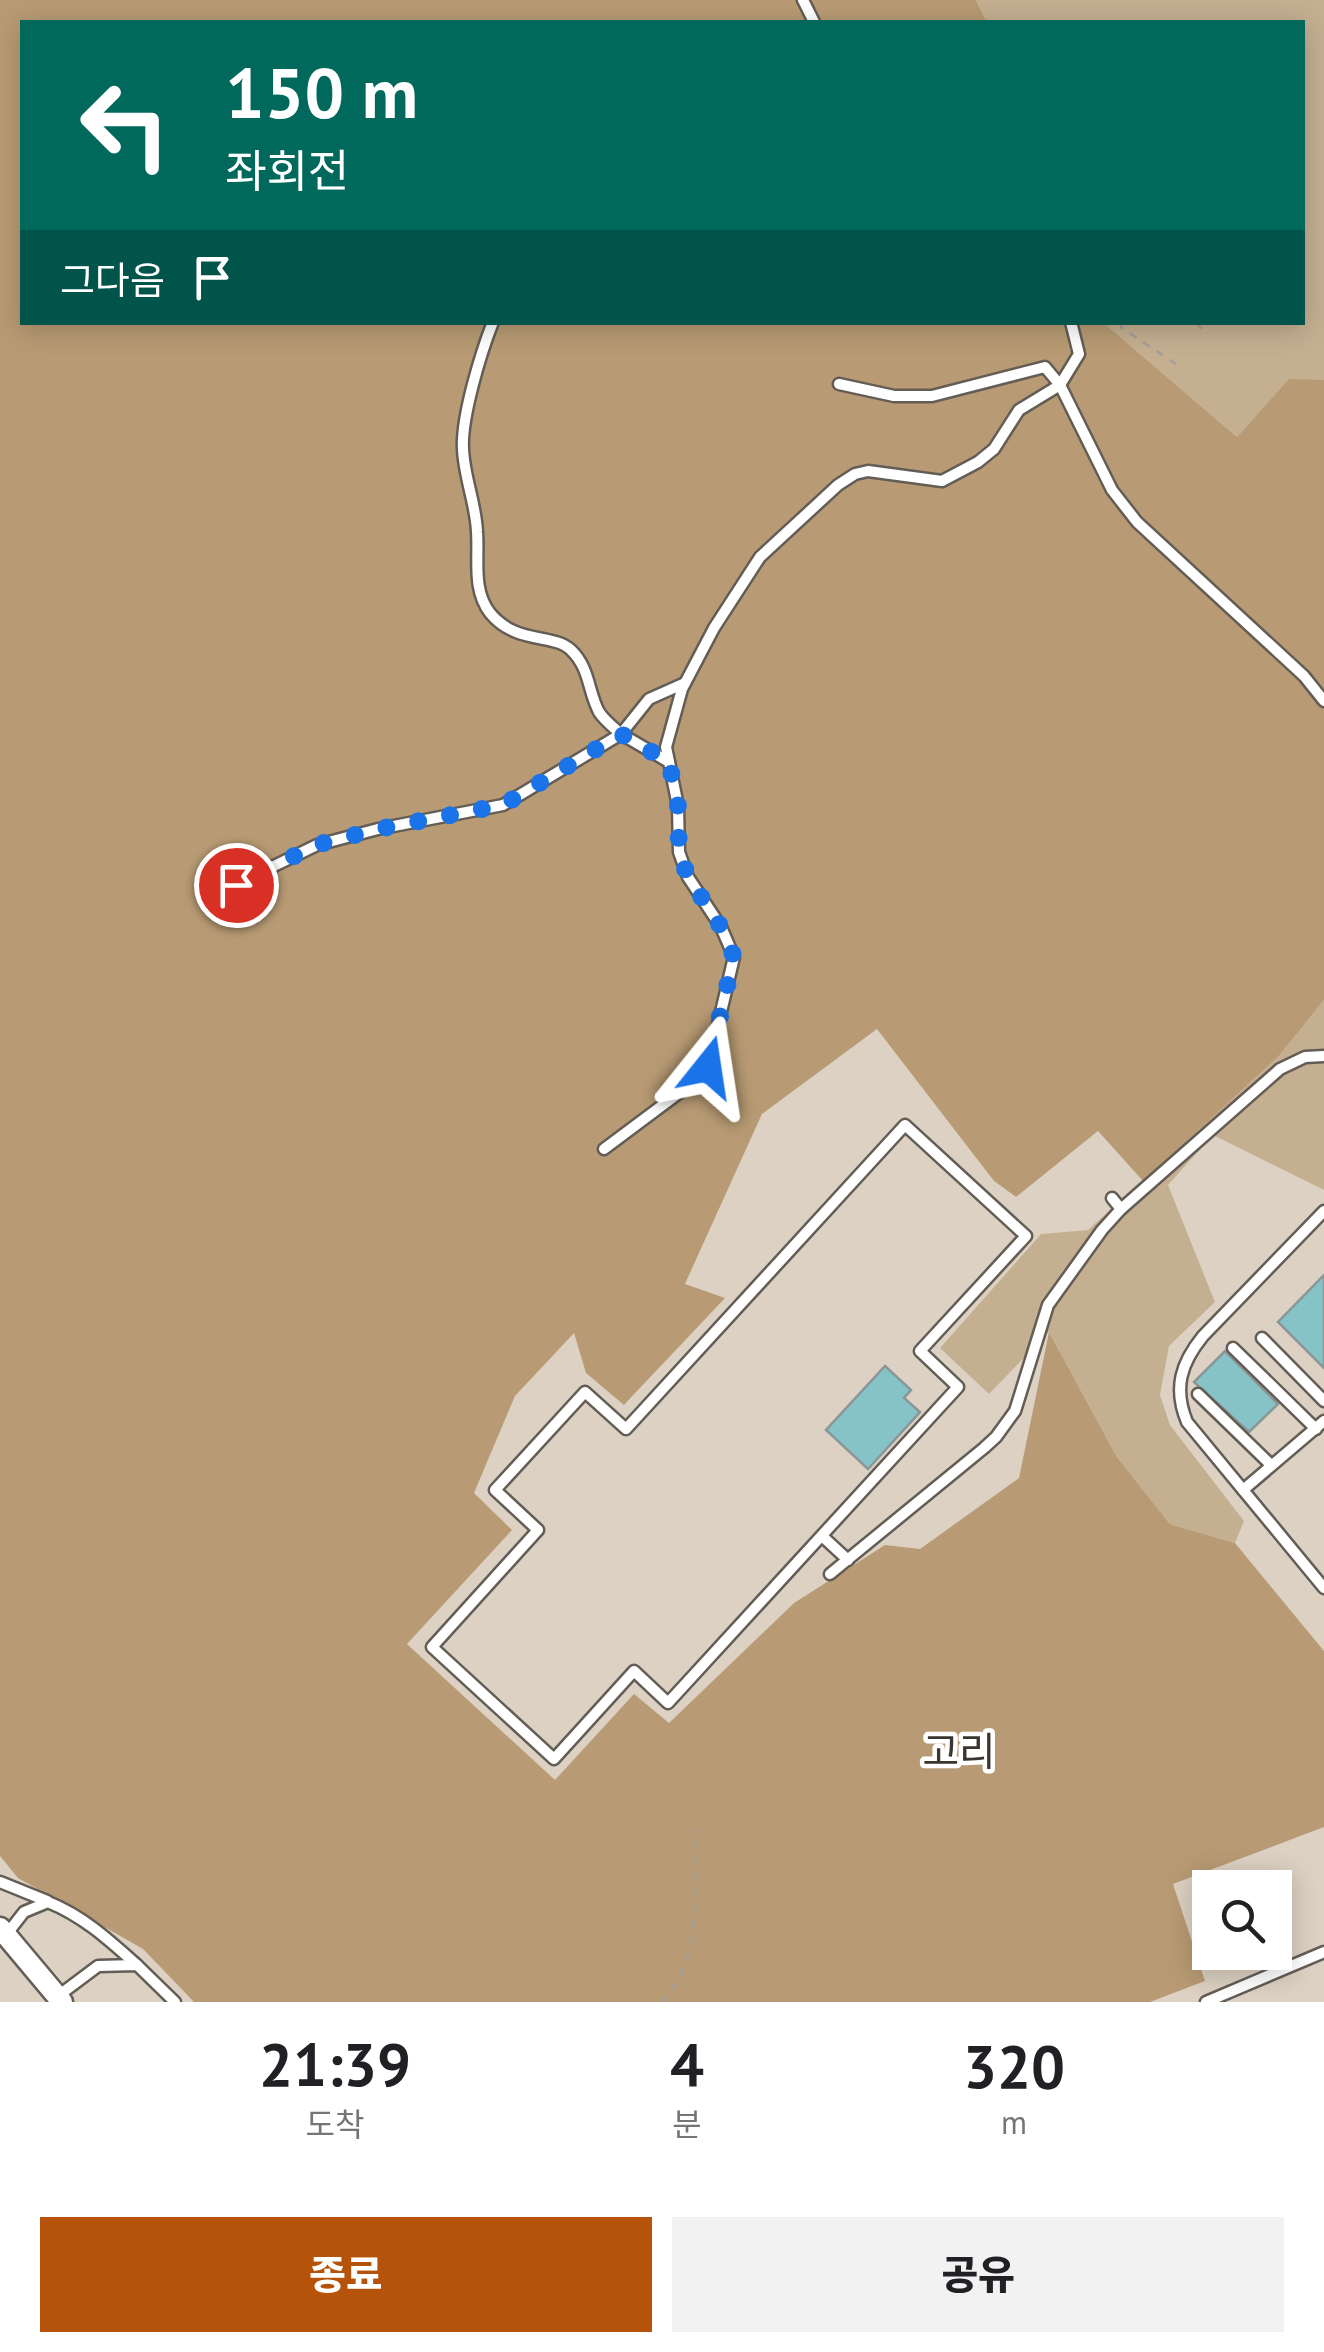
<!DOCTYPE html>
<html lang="ko">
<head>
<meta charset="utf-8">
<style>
	body { margin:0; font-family:"PT Sans","Noto Sans KR",sans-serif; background:#f2f2f2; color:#202124; height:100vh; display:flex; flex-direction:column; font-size:38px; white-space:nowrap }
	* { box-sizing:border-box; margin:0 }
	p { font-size:32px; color:#757577 }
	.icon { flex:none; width:55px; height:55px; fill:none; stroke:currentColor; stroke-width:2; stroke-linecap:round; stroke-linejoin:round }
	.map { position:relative; height:2002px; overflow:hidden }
	.sheet { display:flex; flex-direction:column; background:#fff; flex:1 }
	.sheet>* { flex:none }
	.hud { position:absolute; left:20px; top:20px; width:1285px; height:305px; border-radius:0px; box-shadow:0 5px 25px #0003; background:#00695c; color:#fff; overflow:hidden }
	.fabs { position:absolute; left:1192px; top:1870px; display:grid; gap:20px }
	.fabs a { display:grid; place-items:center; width:100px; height:100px; border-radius:0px; background:#fff; box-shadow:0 5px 25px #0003; font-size:50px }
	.pin { position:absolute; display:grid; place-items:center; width:85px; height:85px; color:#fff; margin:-42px; border:5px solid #fff; border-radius:50%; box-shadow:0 2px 10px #0007 }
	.me { position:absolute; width:110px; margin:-55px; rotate:15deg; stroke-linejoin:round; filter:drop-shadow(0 0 8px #0008) }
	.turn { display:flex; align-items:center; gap:35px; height:210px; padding:0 40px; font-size:45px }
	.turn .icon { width:130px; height:130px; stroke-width:2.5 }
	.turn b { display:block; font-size:70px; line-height:85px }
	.then { display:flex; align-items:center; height:95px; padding:0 40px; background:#0003; gap:20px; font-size:38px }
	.eta { display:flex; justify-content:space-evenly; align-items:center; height:170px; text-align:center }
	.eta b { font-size:60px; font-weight:800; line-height:70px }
	.primary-button { display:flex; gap:20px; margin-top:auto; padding:20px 40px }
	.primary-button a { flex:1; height:115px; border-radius:0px; background:#b45309; color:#fff; font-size:40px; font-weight:800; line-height:115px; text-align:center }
	.primary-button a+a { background:#f2f2f2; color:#202124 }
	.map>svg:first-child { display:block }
	.built { fill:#dcd1c2; fill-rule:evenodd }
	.green { fill:#c5af91 }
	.forest { fill:#b89b74 }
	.building { fill:#86c3c7; stroke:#8a9697; stroke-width:2.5 }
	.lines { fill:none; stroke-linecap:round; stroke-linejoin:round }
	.service-casing { stroke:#635d56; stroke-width:15 }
	.minor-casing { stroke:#635d56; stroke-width:25 }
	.path { stroke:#a49f98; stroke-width:2.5; stroke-dasharray:8 8; stroke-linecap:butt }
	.service { stroke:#fff; stroke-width:10 }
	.minor { stroke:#fff; stroke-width:20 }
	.route { stroke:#1a73e8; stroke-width:18; stroke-dasharray:0 32.4 }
	.labels { text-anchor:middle; stroke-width:9; stroke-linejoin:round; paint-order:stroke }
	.quarter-label { font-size:40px; fill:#3a352e; stroke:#fff }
</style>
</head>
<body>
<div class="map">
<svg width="1324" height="2002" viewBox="0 0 1324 2002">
	<rect width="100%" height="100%" fill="#e4ded5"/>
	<g class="built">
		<polygon points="878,1028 994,1181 1015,1197 1098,1131 1143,1181 1088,1230 1041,1234 940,1348 989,1394 1049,1332 1019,1478 920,1549 885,1545 794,1603 669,1723 634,1695 555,1781 407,1644 512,1530 474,1493 515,1396 574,1332 586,1373 625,1405 724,1298 685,1285 762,1114"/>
		<polygon points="1213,1135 1324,1190 1324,1651 1235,1543 1244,1521 1170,1425 1160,1395 1169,1346 1215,1302 1168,1185"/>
		<path d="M1324 1827V2002H1150L1205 1981 1172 1884ZM1210 1888H1275V1952H1210Z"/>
		<polygon points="0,1856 18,1878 143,1949 194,2002 0,2002"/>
	</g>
	<g class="green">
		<polygon points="976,0 1324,0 1324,380 1289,380 1237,437 1104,323 1302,322 1302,22 987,22"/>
		<polygon points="1324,1000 1324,1190 1213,1135 1168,1185 1215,1302 1169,1346 1160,1395 1170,1425 1244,1521 1235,1543 1170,1524 1117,1457 1049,1332 989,1394 940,1348 1041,1234 1088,1230 1279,1056"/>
	</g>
	<polygon class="forest" points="0,0 976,0 987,22 22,22 22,322 1104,323 1237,437 1289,379 1324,380 1324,1000 1279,1056 1143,1181 1098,1131 1016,1197 994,1181 877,1029 762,1114 685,1284 725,1298 624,1405 586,1373 574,1333 515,1396 474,1493 512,1530 407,1644 555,1780 634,1694 669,1723 794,1603 885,1545 920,1549 1019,1478 1049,1332 1117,1457 1170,1524 1235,1543 1324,1651 1324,1827 1173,1884 1205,1981 1150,2002 194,2002 143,1949 18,1878 0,1856"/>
	<g class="building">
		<polygon points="1324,1275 1324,1368 1278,1322"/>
		<polygon points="1225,1351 1278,1404 1249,1432 1194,1382"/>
		<polygon points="885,1366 911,1390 904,1398 920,1412 868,1469 826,1430"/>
	</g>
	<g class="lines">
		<g class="service-casing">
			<g id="service">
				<polyline points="803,0 814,22"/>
				<polyline points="1071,322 1079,354 1060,385 1112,490 1137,522 1304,676 1324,701"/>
				<polyline points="669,762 621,734 649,699 685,683"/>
				<path d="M235 885 317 845 378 829 503 805 621 734C614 728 604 720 599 712 588 692 590 668 571 650 554 633 516 645 490 613 472 590 479 559 477 532 476 504 464 477 463 449 461 418 481 352 493 322"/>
				<polygon points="905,1125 1026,1236 920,1351 958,1387 668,1703 634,1671 554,1759 432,1647 538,1530 495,1490 585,1392 626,1429"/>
				<polyline points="604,1149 699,1078 708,1067 734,957 721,927 688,877 679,852 678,806 666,747 682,689 714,628 760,557 838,485 855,474 868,471 942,481 978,462 994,449 1019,410 1060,385 1045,367 932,396 894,396 839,384"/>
				<polyline points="1112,1198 1121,1209"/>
				<path d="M1324 1211 1203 1336C1181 1363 1173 1388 1187 1422L1324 1588"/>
				<polyline points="1262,1338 1324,1401"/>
				<polyline points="1233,1348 1316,1429"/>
				<polyline points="1198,1394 1270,1464"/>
				<polyline points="1243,1490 1324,1421"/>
				<polyline points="822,1536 848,1560"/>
				<polyline points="830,1574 984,1448 996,1437 1015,1411 1048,1305 1102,1230 1121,1209 1280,1069 1305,1057 1324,1056"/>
				<polyline points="0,1882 47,1901"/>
				<path d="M6 1935 24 1912 48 1902C83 1916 109 1940 137 1965"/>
				<polyline points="58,1996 98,1966 137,1965 175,2002"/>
				<polyline points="1206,2002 1324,1952"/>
			</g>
		</g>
		<g class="minor-casing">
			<polyline id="minor" points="0,1928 62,2002"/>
		</g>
		<g class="path">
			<polyline points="1119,322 1122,328 1179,366"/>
			<polyline points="1197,322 1203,332"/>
			<path d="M662 2002C704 1959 693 1886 695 1830"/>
		</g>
		<use href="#service" class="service"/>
		<use href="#minor" class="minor"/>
	</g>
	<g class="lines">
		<polyline class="route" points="236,885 316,845 378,829 503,805 621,734 669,762 678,806 679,852 688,877 721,927 734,957 708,1067"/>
	</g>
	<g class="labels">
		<g class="quarter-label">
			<text x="959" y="1766">고리</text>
		</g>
	</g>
</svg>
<div class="fabs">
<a><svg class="icon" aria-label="search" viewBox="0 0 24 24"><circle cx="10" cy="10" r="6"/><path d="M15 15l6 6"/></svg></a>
</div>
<div class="pin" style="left:236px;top:885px;background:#d93025"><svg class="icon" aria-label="arrive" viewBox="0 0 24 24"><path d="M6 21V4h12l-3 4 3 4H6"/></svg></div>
<svg class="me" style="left:708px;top:1067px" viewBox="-20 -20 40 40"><path d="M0-17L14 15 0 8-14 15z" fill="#1a73e8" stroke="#fff" stroke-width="4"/></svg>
<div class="hud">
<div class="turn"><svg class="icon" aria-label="left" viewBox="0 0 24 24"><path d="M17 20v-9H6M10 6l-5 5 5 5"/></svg><div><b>150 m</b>좌회전</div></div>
<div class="then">그다음<svg class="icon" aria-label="arrive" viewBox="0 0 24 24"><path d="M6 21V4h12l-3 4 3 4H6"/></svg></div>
</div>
</div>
<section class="sheet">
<div class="eta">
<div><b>21:39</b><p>도착</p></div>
<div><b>4</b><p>분</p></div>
<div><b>320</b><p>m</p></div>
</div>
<div class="primary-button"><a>종료</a><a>공유</a></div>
</section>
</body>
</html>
